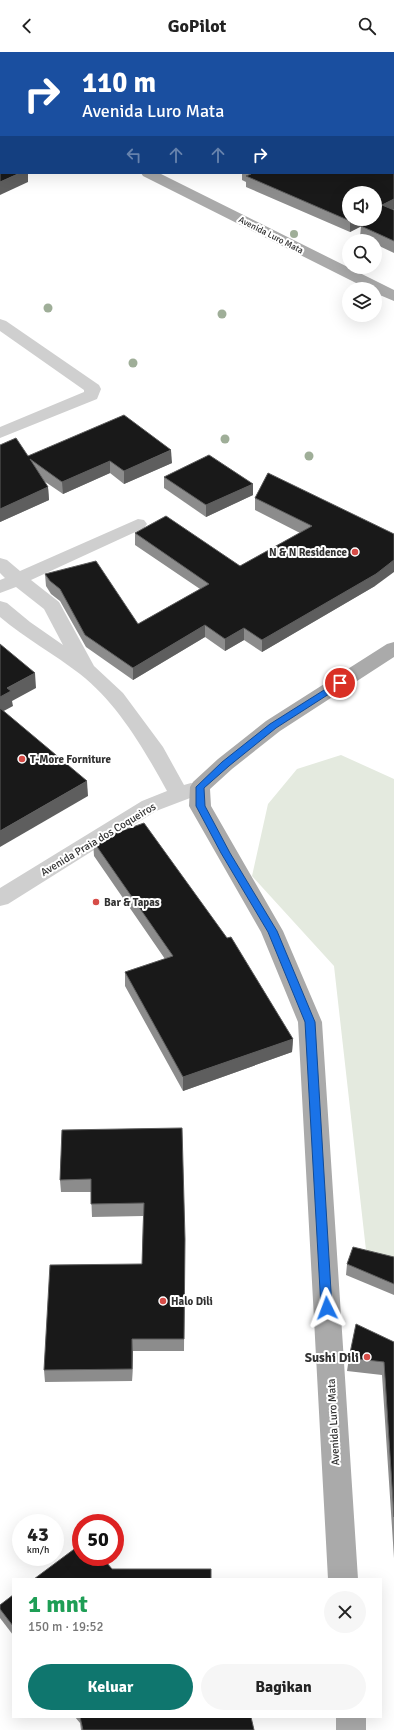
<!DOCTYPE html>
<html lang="id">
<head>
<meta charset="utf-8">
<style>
	body { margin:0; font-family:Signika,sans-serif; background:#f6f6f6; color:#222; height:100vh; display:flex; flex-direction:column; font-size:15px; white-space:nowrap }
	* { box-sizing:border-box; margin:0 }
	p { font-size:13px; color:#767676 }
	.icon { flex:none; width:22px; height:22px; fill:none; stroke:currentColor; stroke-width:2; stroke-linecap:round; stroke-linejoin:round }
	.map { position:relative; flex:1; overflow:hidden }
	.drawer { position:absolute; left:12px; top:1526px; width:370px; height:140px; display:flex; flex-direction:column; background:#fff; border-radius:0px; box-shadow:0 4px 16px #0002 }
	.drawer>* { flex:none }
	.banner { position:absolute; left:0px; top:0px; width:394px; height:122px; box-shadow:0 4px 16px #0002; background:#1a4fa0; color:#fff; overflow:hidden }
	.tools { position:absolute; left:342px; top:134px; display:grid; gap:8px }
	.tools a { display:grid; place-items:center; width:40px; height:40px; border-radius:50%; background:#fff; box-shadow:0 4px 16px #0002; font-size:20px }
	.speed { position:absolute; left:12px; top:1462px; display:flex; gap:8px; font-size:20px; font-weight:700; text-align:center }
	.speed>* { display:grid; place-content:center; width:52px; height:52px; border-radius:50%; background:#fff; box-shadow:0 4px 16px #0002; line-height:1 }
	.speed small { font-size:10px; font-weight:400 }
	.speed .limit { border:6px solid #d22; background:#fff; color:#111 }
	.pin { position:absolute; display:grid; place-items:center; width:34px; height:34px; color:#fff; margin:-17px; border:2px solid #fff; border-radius:50%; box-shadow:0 1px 4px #0007 }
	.me { position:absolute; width:44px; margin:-22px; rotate:357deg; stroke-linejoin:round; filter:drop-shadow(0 0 3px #0008) }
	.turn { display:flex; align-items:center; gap:14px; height:84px; padding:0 16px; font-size:18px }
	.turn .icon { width:52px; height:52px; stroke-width:2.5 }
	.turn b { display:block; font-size:28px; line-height:34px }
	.lanes { display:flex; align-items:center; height:38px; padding:0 16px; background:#0003; justify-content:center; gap:20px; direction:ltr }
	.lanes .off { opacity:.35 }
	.round { display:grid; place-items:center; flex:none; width:42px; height:42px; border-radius:21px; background:#f6f6f6 }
	.summary { display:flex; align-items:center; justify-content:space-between; height:68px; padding:0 16px }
	h1 { font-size:24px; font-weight:800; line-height:30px; color:#1e9e55 }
	.action { display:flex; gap:8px; margin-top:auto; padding:8px 16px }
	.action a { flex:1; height:46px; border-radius:24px; background:#0f766e; color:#fff; font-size:16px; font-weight:800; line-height:46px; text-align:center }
	.action a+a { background:#f6f6f6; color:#222 }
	header { display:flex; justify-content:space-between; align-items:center; height:52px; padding:0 16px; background:#fff; font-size:18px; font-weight:800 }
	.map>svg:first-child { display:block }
	.green { fill:#e4eadf }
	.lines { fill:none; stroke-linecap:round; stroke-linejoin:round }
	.minor { fill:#cfcfcf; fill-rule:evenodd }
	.major { fill:#aaa; fill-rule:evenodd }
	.tree { fill:#9fae98 }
	.wall { fill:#8c8c8c }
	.shaded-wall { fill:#5e5e5e }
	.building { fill:#191919; stroke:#5e5e5e }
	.route { fill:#1a73e8; stroke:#114b97 }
	.poi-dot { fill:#d64c47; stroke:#fff; stroke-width:1.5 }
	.labels { text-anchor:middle; stroke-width:4; stroke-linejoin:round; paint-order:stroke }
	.far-street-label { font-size:9px; fill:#323232; stroke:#fff }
	.poi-label { font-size:11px; font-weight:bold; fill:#323232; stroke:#fff; text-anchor:start }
	.street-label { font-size:11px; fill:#323232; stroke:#fff }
	.near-poi-label { font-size:13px; font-weight:bold; fill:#323232; stroke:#fff; text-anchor:end }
</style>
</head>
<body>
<header><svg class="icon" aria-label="back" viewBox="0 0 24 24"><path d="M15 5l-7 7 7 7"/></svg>GoPilot<svg class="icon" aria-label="search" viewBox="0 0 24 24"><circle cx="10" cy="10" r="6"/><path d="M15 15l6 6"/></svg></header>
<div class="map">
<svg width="394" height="1678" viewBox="0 0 394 1678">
	<rect width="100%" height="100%" fill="#fff"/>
	<polygon class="green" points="341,703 394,727 394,1212 367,1207 334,914 252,824 268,752 297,717"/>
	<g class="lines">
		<g class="minor">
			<polygon points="0,267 6,269 99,333 101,337 97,347 0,386 0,375 84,340 84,338 0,279"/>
			<path d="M138 467 144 468 147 472 144 476 31 528 59 550 94 614 123 641 163 695 184 733 191 731 198 733 201 738 198 743 156 759 8 852 0 854V836L142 749 167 739C144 697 118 652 80 622 54 602 25 586 0 565V549L7 551 30 570 63 593 44 557 16 535 0 541V528L5 526 0 521V506L7 508 20 519Z"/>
		</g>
		<g class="major">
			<polygon points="251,0 267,0 250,1"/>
			<polygon points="141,121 159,121 394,238 394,249 375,241 375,237 368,237 143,124"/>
			<polygon points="394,590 394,605 280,679 232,717 210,737 211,754 283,879 322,970 358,1527 328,1527 298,970 261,880 189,754 190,735 193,730 218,707 266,669 387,592"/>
			<rect x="336" y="1665" width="30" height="13"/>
		</g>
	</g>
	<g class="tree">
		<circle cx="294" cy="182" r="4"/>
		<circle cx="48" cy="256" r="4.5"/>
		<circle cx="222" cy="262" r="4.5"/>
		<circle cx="133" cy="311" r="4.5"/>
		<circle cx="225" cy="387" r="4.5"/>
		<circle cx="309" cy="404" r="4.5"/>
	</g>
	<g class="wall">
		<polygon points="242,121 393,121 393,158 394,158 394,201 375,192 375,189 369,189 360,185 361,174 350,180 246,135 246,130 242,128"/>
		<polygon points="0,393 28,404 172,411 124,432 110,421 63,442 44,429 48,435 49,448 0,470"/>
		<polygon points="268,421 375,534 262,600 244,588 225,599 205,585 133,628 86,595 60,549 51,542 46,534 45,522 138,572 200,537 135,493 135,481 240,514 300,481 255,458 255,446"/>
		<polygon points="164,425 253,432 253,443 206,465 164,436"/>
		<polygon points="93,789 293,987 292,1000 183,1039 125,934 125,920 165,907 94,804"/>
		<polygon points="62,1078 185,1187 184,1299 133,1299 132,1329 45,1330 44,1318 142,1212 143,1164 92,1165 91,1140 61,1140 60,1128"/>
		<polygon points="394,1205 394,1243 346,1223 347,1212"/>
		<polygon points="394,1290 394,1506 382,1323 347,1319 349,1306"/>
		<polygon points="13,1543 13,1583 0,1566 0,1553"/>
		<polygon points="75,1665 251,1665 254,1678 81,1678 80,1671"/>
	</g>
	<g class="shaded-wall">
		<polygon points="1,98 1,111 0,111 0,99"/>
		<polygon points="20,121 28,121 28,130 0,143 0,130"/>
		<polygon points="394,147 394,157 381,164 382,153"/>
		<polygon points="355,167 366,167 366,172 350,180 350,169"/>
		<polygon points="171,398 172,411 124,432 124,419"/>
		<polygon points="110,409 110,421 63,442 62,430"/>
		<polygon points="253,432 253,443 206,465 206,453"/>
		<polygon points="48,435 49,448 0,470 0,457"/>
		<polygon points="394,508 394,520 375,534 262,600 262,588"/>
		<polygon points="205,573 205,585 133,628 133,616"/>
		<polygon points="244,576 244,588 225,599 225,587"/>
		<polygon points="35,621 36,636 12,649 13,654 0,661 0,645 7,636"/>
		<polygon points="87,729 88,744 0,795 0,779"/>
		<polygon points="293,987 292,1000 183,1039 183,1025"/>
		<polygon points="132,1287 133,1299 132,1329"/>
	</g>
	<g class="building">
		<polygon points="394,42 394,147 382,153 394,158 394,189 361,174 364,167 375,167 375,141 349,141 349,167 355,167 350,169 246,124 251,122 250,121 393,121 393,43"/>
		<polygon points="0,86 1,86 1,98 0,99"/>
		<polygon points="0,104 1,105 1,121 20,121 0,130"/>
		<polygon points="124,363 171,398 124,419 110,409 62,430 30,407 48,435 0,457 0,393 16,386 28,404"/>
		<polygon points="209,403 253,432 206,453 164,425"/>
		<polygon points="268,421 394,482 394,508 376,522 262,588 244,576 225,587 205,573 133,616 85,583 60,537 50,529 45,522 96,509 138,572 209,532 135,481 166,464 240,514 312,474 255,446"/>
		<polygon points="0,592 35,621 7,636 11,639 0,645"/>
		<polygon points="0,656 87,729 0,779"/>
		<polygon points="144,771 227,886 231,885 293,987 183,1025 125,920 173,904 93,789"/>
		<polygon points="182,1076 185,1187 184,1287 132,1287 132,1317 44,1318 50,1213 142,1212 144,1151 91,1152 91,1127 60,1128 62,1078"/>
		<polygon points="353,1195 394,1205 394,1232 347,1212"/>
		<polygon points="356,1272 394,1290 394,1465 384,1310 349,1306"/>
		<polygon points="81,1492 81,1505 102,1505 112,1517 211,1517 211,1527 34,1527"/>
		<polygon points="13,1543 13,1574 0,1557 0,1553"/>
		<polygon points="80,1665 251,1665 254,1678 83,1678"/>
	</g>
	<polygon class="route" points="340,628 343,629 343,633 276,676 229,714 204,736 205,754 230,801 277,879 315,970 332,1256 330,1260 327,1261 323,1260 321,1256 305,970 268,880 221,801 196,754 196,735 222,710 270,672"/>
	<g class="poi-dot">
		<circle cx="355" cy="500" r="4"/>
		<circle cx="22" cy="707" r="4"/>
		<circle cx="96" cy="850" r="4"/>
		<circle cx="163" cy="1249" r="4"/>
		<circle cx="367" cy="1305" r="4"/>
	</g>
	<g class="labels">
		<g class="far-street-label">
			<text transform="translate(271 183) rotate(27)" y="3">Avenida Luro Mata</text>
		</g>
		<g class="poi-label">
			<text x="347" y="504" text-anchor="end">N &amp; N Residence</text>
			<text x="30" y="711">T-More Forniture</text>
			<text x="104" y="854">Bar &amp; Tapas</text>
			<text x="171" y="1253">Halo Dili</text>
		</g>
		<g class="street-label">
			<text transform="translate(98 787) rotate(-31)" y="4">Avenida Praia dos Coqueiros</text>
			<text transform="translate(333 1370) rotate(-93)" y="4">Avenida Luro Mata</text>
		</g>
		<g class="near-poi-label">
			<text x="359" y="1310">Sushi Dili</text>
		</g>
	</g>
</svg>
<div class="tools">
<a><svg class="icon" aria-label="sound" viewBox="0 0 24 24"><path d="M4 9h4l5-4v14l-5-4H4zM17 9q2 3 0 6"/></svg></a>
<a><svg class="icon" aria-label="search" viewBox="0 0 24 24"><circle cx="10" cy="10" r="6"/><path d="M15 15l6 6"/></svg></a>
<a><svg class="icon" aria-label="layers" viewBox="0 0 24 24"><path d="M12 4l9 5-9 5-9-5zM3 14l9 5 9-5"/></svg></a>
</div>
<div class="speed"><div>43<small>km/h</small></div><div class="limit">50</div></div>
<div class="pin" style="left:340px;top:631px;background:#d93025"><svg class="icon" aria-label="arrive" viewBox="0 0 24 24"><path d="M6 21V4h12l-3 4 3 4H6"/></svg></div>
<svg class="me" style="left:327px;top:1256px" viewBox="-20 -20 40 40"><path d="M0-17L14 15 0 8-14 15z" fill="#1a73e8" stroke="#fff" stroke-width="4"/></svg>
<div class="banner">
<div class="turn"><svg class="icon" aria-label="right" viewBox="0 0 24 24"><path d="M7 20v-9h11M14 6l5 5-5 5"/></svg><div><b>110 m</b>Avenida Luro Mata</div></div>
<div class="lanes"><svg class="icon off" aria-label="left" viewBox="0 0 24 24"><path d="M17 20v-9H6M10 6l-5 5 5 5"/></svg><svg class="icon off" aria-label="ahead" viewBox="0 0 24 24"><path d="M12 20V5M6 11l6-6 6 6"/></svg><svg class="icon off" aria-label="ahead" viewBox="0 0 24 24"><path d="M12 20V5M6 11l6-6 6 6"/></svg><svg class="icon" aria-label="right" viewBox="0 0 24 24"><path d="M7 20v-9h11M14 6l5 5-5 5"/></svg></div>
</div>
<section class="drawer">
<div class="summary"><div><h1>1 mnt</h1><p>150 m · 19:52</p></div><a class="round"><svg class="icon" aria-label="close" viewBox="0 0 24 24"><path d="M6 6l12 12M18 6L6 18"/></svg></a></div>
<div class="action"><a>Keluar</a><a>Bagikan</a></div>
</section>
</div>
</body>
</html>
